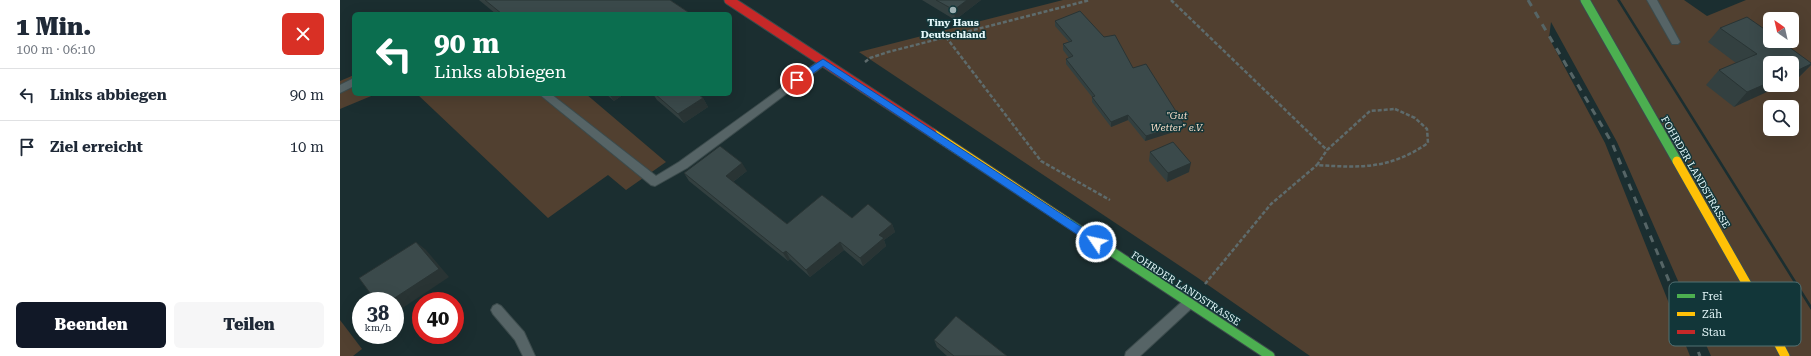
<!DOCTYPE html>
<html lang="de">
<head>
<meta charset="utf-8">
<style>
	body { margin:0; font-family:"Roboto Serif",serif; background:#f6f6f7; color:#1f2937; height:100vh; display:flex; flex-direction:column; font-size:15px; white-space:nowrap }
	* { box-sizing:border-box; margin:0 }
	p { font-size:13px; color:#747a83 }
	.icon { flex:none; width:22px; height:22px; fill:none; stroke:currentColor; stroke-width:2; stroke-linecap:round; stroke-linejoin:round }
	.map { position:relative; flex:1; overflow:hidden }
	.side { display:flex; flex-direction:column; background:#fff; width:340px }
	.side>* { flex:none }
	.banner { position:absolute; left:12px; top:12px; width:380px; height:84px; border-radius:6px; box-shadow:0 4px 16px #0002; background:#0b6e4f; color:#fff; overflow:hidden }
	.needle { width:26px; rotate:326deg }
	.controls { position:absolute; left:1423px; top:12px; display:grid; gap:8px }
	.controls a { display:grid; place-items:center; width:36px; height:36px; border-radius:6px; background:#fff; box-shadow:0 4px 16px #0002; font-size:20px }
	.speed { position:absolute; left:12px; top:292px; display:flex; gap:8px; font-size:20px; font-weight:700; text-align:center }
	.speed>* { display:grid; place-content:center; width:52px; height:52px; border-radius:50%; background:#fff; box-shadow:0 4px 16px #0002; line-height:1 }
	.speed small { font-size:10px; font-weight:400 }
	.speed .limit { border:6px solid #d22; background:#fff; color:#111 }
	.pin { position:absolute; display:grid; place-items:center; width:34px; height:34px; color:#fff; margin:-17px; border:2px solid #fff; border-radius:50%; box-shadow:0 1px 4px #0007 }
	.me { position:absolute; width:44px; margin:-22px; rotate:304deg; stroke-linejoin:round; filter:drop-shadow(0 0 3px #0008) }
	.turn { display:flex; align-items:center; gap:14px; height:84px; padding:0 16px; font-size:18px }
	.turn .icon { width:52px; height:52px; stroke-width:2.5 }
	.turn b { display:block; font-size:28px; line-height:34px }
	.round { display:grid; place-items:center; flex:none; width:42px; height:42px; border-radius:6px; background:#f6f6f7 }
	.head { display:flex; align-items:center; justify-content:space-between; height:68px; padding:0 16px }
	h1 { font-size:24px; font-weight:800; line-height:30px }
	.action { display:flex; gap:8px; margin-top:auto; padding:8px 16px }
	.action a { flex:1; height:46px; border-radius:6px; background:#111827; color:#fff; font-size:16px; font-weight:800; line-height:46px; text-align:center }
	.action a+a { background:#f6f6f7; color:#1f2937 }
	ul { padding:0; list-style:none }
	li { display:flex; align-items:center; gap:12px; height:52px; padding:0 16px; border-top:1px solid #e0e1e3 }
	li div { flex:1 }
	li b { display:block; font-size:15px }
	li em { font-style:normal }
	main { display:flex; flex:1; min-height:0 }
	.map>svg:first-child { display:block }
	.green { fill:#514030; fill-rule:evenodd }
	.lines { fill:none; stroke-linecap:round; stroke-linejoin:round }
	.lane-casing { stroke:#3c4b4c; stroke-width:2 }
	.fast-casing { stroke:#3c4b4c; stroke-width:11 }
	.slow-casing { stroke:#3c4b4c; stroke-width:11 }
	.jam-casing { stroke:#3c4b4c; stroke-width:11 }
	.path { stroke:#5e6b6c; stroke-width:2.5; stroke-dasharray:4 2; stroke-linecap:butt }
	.lane { fill:#566466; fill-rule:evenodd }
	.fast { stroke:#4caf50; stroke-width:9 }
	.slow { stroke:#ffc107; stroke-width:9 }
	.jam { stroke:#c62828; stroke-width:9 }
	.rail { stroke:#566566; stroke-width:3; stroke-dasharray:7 7; stroke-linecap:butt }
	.wall { fill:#334040 }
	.shaded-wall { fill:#293434 }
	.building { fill:#3b4a4b; stroke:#293434 }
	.route { fill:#1a73e8; stroke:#114b97 }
	.poi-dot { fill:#9eb1b3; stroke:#123639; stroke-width:1.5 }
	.labels { text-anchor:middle; stroke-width:3; stroke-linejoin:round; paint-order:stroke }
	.poi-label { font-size:10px; font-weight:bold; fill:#e4f7f9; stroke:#123639 }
	.park-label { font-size:10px; font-style:italic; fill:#f6dcc7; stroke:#123639 }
	.street-label { font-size:10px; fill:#e4f7f9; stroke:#123639 }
	.key { fill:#123639; stroke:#517073; stroke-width:1 }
	.key-label { font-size:11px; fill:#e4f7f9 }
</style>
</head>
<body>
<main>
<section class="side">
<div class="head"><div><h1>1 Min.</h1><p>100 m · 06:10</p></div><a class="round" style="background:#d93025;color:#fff"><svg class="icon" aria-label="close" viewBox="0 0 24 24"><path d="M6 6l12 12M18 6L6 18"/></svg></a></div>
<ul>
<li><svg class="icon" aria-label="left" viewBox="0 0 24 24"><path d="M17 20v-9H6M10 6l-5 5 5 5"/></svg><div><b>Links abbiegen</b></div><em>90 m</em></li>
<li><svg class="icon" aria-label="arrive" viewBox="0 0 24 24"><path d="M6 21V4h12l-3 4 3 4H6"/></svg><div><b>Ziel erreicht</b></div><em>10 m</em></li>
</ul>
<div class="action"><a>Beenden</a><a>Teilen</a></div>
</section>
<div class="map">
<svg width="1471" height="356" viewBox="0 0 1471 356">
	<rect width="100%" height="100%" fill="#1b2e30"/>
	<g class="green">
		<polygon points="723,0 1277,0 1471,310 1471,356 1371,356 1277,142 1211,22 1209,38 1265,143 1350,356 970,356 858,278 519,52"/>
		<path d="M1280 0H1344L1367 16 1406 0H1471V305ZM1430 19H1452V41H1430ZM1430 63H1452V85H1430ZM1430 107H1452V129H1430Z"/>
		<polygon points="14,75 14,94 36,94 0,109 0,81"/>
		<polygon points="77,94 246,94 326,162 286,190 268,175 208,218"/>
		<polygon points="0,320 22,349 13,356 0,356"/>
	</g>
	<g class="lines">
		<g class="lane-casing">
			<g id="lane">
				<polygon points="1307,0 1317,0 1340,42 1338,44 1332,44"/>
				<polygon points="483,58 488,62 486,64 347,168 315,186 311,185 199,94 211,94 316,176 339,162"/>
				<polygon points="14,78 14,86 0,93 0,85"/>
				<polygon points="849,298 853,299 855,303 853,307 800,356 785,356 786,352 845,299"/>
				<polygon points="157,304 161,306 184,332 195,356 183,356 175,340 153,314 151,310 153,306"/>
			</g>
		</g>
		<g class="fast-casing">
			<g id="fast">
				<polyline points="1245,0 1337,161"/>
				<polyline points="727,222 930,356"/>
			</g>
		</g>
		<g class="slow-casing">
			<g id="slow">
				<polyline points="592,133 727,222"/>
				<polyline points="1337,161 1413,295 1445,356"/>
			</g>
		</g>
		<g class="jam-casing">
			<polyline id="jam" points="389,0 592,133"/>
		</g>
		<g class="path">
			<polyline points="831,0 987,150"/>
			<polyline points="606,37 701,161 770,200"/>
			<polyline points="525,62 530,58 548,52 750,0"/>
			<path d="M1055 109 1075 118 1087 129 1088 143C1050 169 1022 168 977 165L987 150 1030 111Z"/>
			<polyline points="865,284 931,204 977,165"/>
		</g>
		<use href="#lane" class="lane"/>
		<use href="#fast" class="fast"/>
		<use href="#slow" class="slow"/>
		<use href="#jam" class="jam"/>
		<polyline class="rail" points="1188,0 1272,143 1360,356"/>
	</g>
	<g class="wall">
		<polygon points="139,0 330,0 351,14 156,14"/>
		<polygon points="582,0 641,0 615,20"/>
		<polygon points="715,21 764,37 793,68 844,124 843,129 805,141 788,120 771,127 752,102 752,97 726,64 726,59 729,58 723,50 723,44 729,42 715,26"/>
		<polygon points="1380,28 1471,63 1471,65 1458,78 1452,81 1452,63 1430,85 1394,107 1366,85 1379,70 1396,63 1368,42"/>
		<polygon points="266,94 284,94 274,101"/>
		<polygon points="313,94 358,94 363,98 368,107 344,123 317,100"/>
		<polygon points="810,152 849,172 827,182 809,161"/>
		<polygon points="407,171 393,182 447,224 512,218 552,224 555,232 544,240 546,246 523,266 504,250 470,277 450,259 448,261 349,181 344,173"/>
		<polygon points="594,340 667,356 607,356 597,347"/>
	</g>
	<g class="shaded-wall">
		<polygon points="627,0 641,0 615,20 614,10"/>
		<polygon points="1471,64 1471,65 1458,78 1452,81 1452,73"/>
		<polygon points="1430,82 1430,85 1442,85 1394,107 1407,92"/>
		<polygon points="269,94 284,94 274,101"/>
		<polygon points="363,98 368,107 344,123 338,114"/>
		<polygon points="788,115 788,120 771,127 771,122"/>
		<polygon points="844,124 843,129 805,141 806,136"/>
		<polygon points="402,163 407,171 390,184 386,176"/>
		<polygon points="851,163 849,172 827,182 828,173"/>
		<polygon points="552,224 555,232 544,240 546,246 523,266 520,258 539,235"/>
		<polygon points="76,242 86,250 109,277 55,313 55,301 50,301"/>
		<polygon points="500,242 504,250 470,277 466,270"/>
		<polygon points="446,251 450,259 448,261 443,253"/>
	</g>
	<g class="building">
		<polygon points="145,0 330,0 351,14 162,14"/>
		<polygon points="596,0 627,0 614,10"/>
		<polygon points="740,11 764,37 775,35 793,68 806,64 844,124 806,136 788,115 771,122 752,97 755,96 726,59 733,56 723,44 732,41 715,21"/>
		<polygon points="1407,17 1430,33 1430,41 1441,41 1471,63 1471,64 1452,73 1452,63 1430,63 1430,82 1407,92 1379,70 1417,54 1380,28"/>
		<polygon points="315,94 358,94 363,98 338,114"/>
		<polygon points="833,142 851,163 828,173 810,152"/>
		<polygon points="380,146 402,163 386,176 447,224 482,195 512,218 528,204 552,224 539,235 544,238 520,258 500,242 466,270 446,251 443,253 344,173"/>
		<polygon points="76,242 99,269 50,301 36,301 19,278"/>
		<polygon points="616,316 667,356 614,356 594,340"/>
	</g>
	<polygon class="route" points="483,59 760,239 761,242 760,245 753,245 483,66 460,83 454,83 454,78"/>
	<circle class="poi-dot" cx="613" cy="10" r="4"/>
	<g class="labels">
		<g class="poi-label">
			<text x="613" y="26">Tiny Haus<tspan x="613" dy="12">Deutschland</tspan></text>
		</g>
		<g class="park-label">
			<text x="837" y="119">"Gut<tspan x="837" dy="12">Wetter" e.V.</tspan></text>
		</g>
		<g class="street-label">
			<text transform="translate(1356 172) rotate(60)" y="4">FOHRDER LANDSTRASSE</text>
			<text transform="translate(846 288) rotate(33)" y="4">FOHRDER LANDSTRASSE</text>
		</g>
	</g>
	<rect x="1329" y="282" width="132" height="64" rx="6" class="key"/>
	<rect x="1337" y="294" width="18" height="4" fill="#4caf50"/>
	<rect x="1337" y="312" width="18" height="4" fill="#ffc107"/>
	<rect x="1337" y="330" width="18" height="4" fill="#c62828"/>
	<g class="key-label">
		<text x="1362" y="300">Frei</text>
		<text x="1362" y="318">Zäh</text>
		<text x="1362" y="336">Stau</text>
	</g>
</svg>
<div class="controls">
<a><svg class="needle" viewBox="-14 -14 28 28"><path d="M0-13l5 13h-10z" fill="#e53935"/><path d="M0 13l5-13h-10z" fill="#747a83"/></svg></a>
<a><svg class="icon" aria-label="sound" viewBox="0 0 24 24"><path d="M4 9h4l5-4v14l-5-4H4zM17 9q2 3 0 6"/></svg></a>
<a><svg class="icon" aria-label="search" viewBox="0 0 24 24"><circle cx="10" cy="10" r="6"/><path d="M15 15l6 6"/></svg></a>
</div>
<div class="speed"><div>38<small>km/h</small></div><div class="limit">40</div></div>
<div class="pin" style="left:457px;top:80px;background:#d93025"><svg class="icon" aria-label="arrive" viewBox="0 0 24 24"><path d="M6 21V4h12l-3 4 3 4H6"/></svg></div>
<svg class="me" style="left:756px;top:242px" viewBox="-20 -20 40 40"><circle r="17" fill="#1a73e8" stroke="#fff" stroke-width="3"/><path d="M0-11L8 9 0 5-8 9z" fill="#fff"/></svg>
<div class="banner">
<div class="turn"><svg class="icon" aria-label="left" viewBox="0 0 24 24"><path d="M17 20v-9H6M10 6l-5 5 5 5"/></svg><div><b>90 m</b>Links abbiegen</div></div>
</div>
</div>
</main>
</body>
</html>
